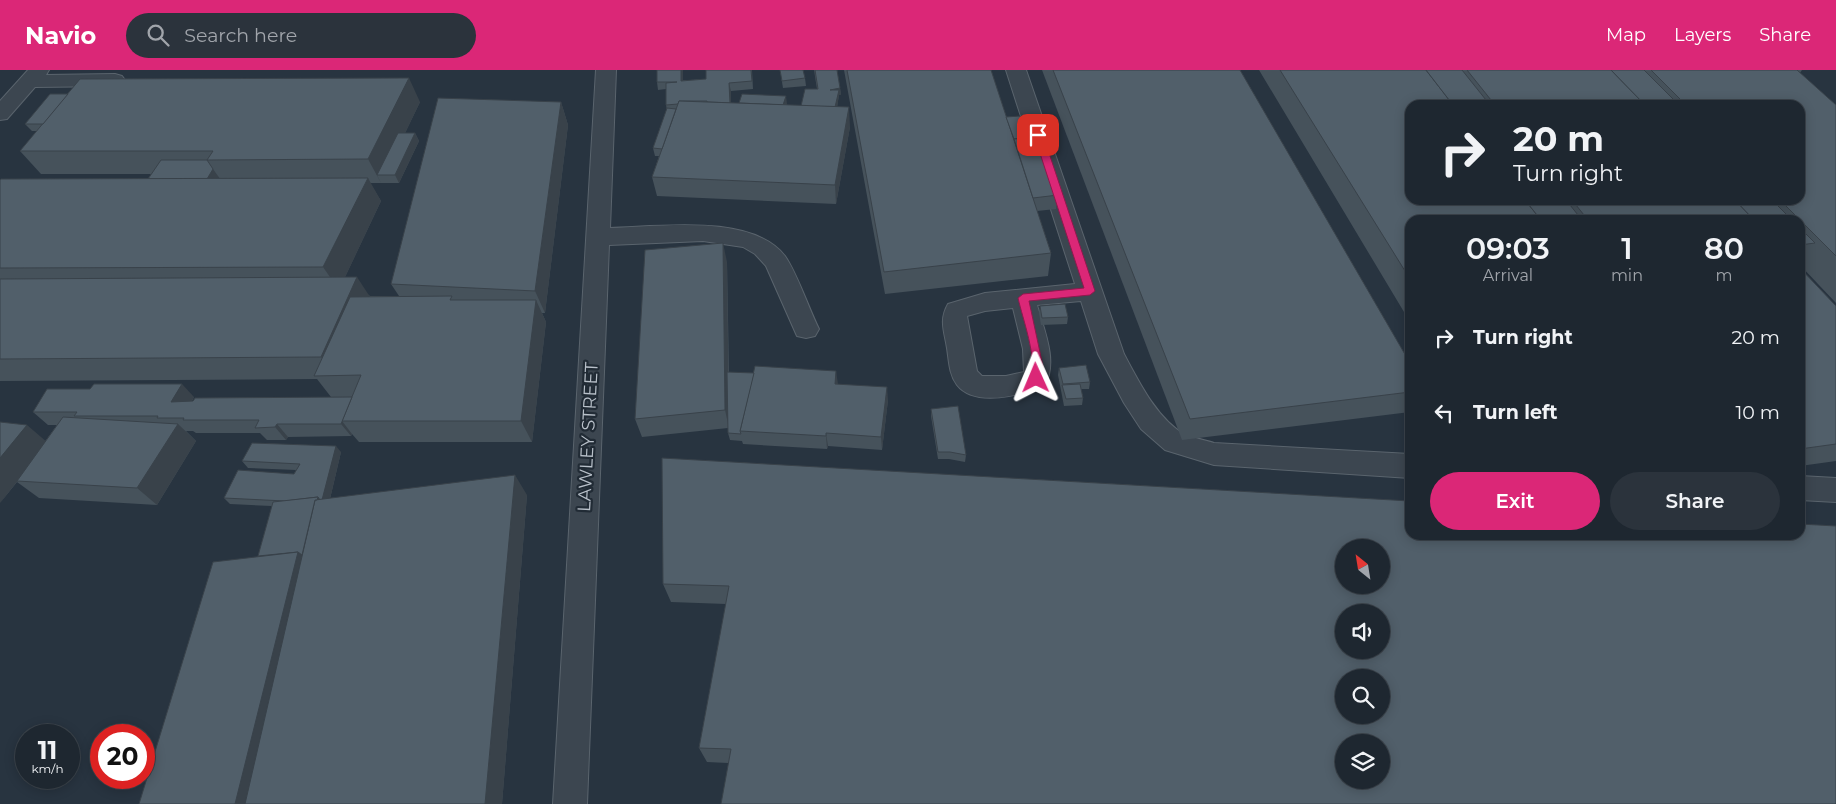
<!DOCTYPE html>
<html lang="en">
<head>
<meta charset="utf-8">
<style>
	body { margin:0; font-family:Montserrat,sans-serif; background:#2b333c; color:#f1f3f6; height:100vh; display:flex; flex-direction:column; font-size:19px; white-space:nowrap }
	* { box-sizing:border-box; margin:0 }
	p { font-size:16px; color:#a1a5ab }
	.icon { flex:none; width:28px; height:28px; fill:none; stroke:currentColor; stroke-width:2; stroke-linecap:round; stroke-linejoin:round }
	.map { position:relative; flex:1; overflow:hidden }
	.side { position:absolute; left:1405px; top:145px; width:400px; height:325px; display:flex; flex-direction:column; background:#1e2730; border-radius:15px; box-shadow:0 2px 12px #0003,0 0 0 1px #3c444c }
	.side>* { flex:none }
	.hud { position:absolute; left:1405px; top:30px; width:400px; height:105px; border-radius:15px; box-shadow:0 2px 12px #0003,0 0 0 1px #3c444c; background:#1e2730; color:#f1f3f6; overflow:hidden }
	.needle { width:32px; rotate:330deg }
	.controls { position:absolute; left:1335px; top:469px; display:grid; gap:10px }
	.controls a { display:grid; place-items:center; width:55px; height:55px; border-radius:50%; background:#1e2730; box-shadow:0 2px 12px #0003,0 0 0 1px #3c444c; font-size:25px }
	.speed { position:absolute; left:15px; top:654px; display:flex; gap:10px; font-size:25px; font-weight:700; text-align:center }
	.speed>* { display:grid; place-content:center; width:65px; height:65px; border-radius:50%; background:#1e2730; box-shadow:0 2px 12px #0003,0 0 0 1px #3c444c; line-height:1 }
	.speed small { font-size:12px; font-weight:400 }
	.speed .limit { border:8px solid #d22; background:#fff; color:#111 }
	.pin { position:absolute; display:grid; place-items:center; width:42px; height:42px; color:#fff; margin:-21px; border-radius:10px; box-shadow:0 2px 8px #0006 }
	.me { position:absolute; width:55px; margin:-28px; rotate:359deg; stroke-linejoin:round; filter:drop-shadow(0 0 4px #0008) }
	.turn { display:flex; align-items:center; gap:18px; height:105px; padding:0 25px; font-size:22px }
	.turn .icon { width:65px; height:65px; stroke-width:2.5 }
	.turn b { display:block; font-size:35px; line-height:42px }
	.eta { display:flex; justify-content:space-evenly; align-items:center; height:85px; text-align:center }
	.eta b { font-size:30px; font-weight:600; line-height:35px }
	.button { display:flex; gap:10px; margin-top:auto; padding:10px 25px }
	.button a { flex:1; height:58px; border-radius:30px; background:#db2777; color:#fff; font-size:20px; font-weight:600; line-height:58px; text-align:center }
	.button a+a { background:#2b333c; color:#f1f3f6 }
	ul { padding:0; list-style:none }
	li { display:flex; align-items:center; gap:15px; height:75px; padding:0 25px }
	li div { flex:1 }
	li b { display:block; font-size:19px }
	li em { font-style:normal }
	header { display:flex; align-items:center; gap:30px; box-sizing:border-box; height:70px; padding:0 25px; background:#db2777; color:#fff }
	header strong { font-size:24px }
	nav { display:flex; gap:28px; margin-inline-start:auto; font-size:18px }
	.search { width:350px; height:45px; background:#2b333c; display:flex; align-items:center; gap:12px; box-sizing:border-box; padding:0 18px; border-radius:28px; color:#a1a5ab; font-size:19px }
	.map>svg:first-child { display:block }
	.lines { fill:none; stroke-linecap:round; stroke-linejoin:round }
	.minor-casing { stroke:#5a646d; stroke-width:2 }
	.minor { fill:#3c4650; fill-rule:evenodd }
	.wall { fill:#46525b; fill-rule:evenodd }
	.shaded-wall { fill:#39424a }
	.building { fill:#515f6a; stroke:#39424a; fill-rule:evenodd }
	.route { fill:#db2777; stroke:#8e194d }
	.labels { text-anchor:middle; stroke-width:4.5; stroke-linejoin:round; paint-order:stroke }
	.street-label { font-size:18px; fill:#b9c1ca; stroke:#212b35 }
</style>
</head>
<body>
<header>
<strong>Navio</strong>
<div class="search"><svg class="icon" aria-label="search" viewBox="0 0 24 24"><circle cx="10" cy="10" r="6"/><path d="M15 15l6 6"/></svg>Search here</div>
<nav><a>Map</a><a>Layers</a><a>Share</a></nav>
</header>
<div class="map">
<svg width="1836" height="734" viewBox="0 0 1836 734">
	<rect width="100%" height="100%" fill="#283440"/>
	<g class="lines">
		<g class="minor-casing">
			<g id="minor">
				<polygon points="28,0 49,0 46,5 115,4 122,6 125,10 122,14 115,16 35,17 7,49 0,50 0,31"/>
				<path d="M596 0H616L610 158C658 157 752 143 785 186 797 203 809 239 819 259L815 266 806 268 797 266 766 196 755 184 743 177 703 171 609 175 587 734H553Z"/>
				<path d="M1006 0H1026L1124 284C1138 310 1157 349 1184 364 1193 368 1205 370 1214 373L1410 384V408L1214 395 1165 380 1141 359 1124 333 1098 284 1081 231 1037 235C1044 260 1058 291 1045 315 1023 325 975 338 957 315 949 304 949 291 947 278 944 260 939 250 948 234L985 223 1075 214ZM1013 238 1023 279 1024 302 1006 306H982L977 301 967 246 985 241Z"/>
				<polygon points="1800,406 1836,408 1836,432 1800,430"/>
			</g>
		</g>
		<use href="#minor" class="minor"/>
	</g>
	<g class="wall">
		<polygon points="752,0 753,19 731,21 731,33 787,34 786,35 801,36 817,19 814,0 837,0 840,18 841,25 839,25 837,37 850,57 836,134 657,126 652,107 659,86 655,86 653,78 667,40 666,35 666,19 658,20 657,12 706,9"/>
		<polygon points="780,0 805,8 806,16 783,18"/>
		<polygon points="844,0 991,0 1006,47 1028,68 1058,125 1056,139 1037,141 1051,183 1048,206 885,224"/>
		<polygon points="1042,0 1240,0 1410,293 1410,342 1182,370"/>
		<path d="M1259 0H1802L1800 3 1836 35V233L1800 195V150H1410V252ZM1410 35H1800V130H1410Z"/>
		<polygon points="420,32 405,63 415,63 419,71 399,113 370,113 381,131 345,207 370,226 399,226 391,214 561,32 568,55 545,243 542,243 546,252 532,372 359,372 352,364 351,366 288,367 286,370 267,370 260,363 196,363 193,361 186,361 196,371 157,435 39,428 17,412 0,433 57,355 48,355 33,342 194,327 192,331 331,327 317,309 0,311 0,110 148,109 151,104 41,104 20,81 37,61 32,61 25,54"/>
		<polygon points="727,192 729,302 838,314 888,330 882,380 828,376 827,379 743,374 742,371 730,370 728,363 728,358 642,367 635,349"/>
		<polygon points="1800,198 1836,236 1836,391 1800,396"/>
		<polygon points="1040,236 1068,247 1067,254 1041,255 1039,243"/>
		<polygon points="1059,298 1090,312 1089,319 1081,319 1083,328 1082,335 1064,336 1058,305"/>
		<polygon points="931,339 966,385 965,392 949,389 938,389 931,346"/>
		<polygon points="341,382 330,429 527,425 502,734 139,734 258,486 272,436 230,434 224,428 294,404 296,400 248,398 242,391"/>
		<polygon points="1410,431 728,693 707,692 699,678 726,534 671,532 663,514"/>
	</g>
	<g class="shaded-wall">
		<polygon points="681,0 683,0 683,19 681,11"/>
		<polygon points="409,8 420,32 385,105 377,105 381,113 368,89"/>
		<polygon points="729,13 731,21 731,47 730,39"/>
		<polygon points="840,18 841,25 839,25 835,50 830,20"/>
		<polygon points="786,26 787,34 783,47 782,40"/>
		<polygon points="561,32 568,55 545,243 535,221"/>
		<polygon points="849,37 850,57 836,134 835,115"/>
		<polygon points="415,63 419,71 399,113 395,105"/>
		<polygon points="213,99 223,113 201,118"/>
		<polygon points="368,108 381,131 339,220 323,197"/>
		<polygon points="723,173 727,192 729,358 725,340"/>
		<polygon points="357,207 372,230 334,305 321,287"/>
		<polygon points="536,230 546,252 532,372 521,351"/>
		<polygon points="836,301 838,314 835,314"/>
		<polygon points="182,314 194,327 184,345 171,332"/>
		<polygon points="887,317 888,330 882,380 881,367"/>
		<polygon points="342,351 352,364 351,366 341,354"/>
		<polygon points="178,354 196,371 157,435 137,418"/>
		<polygon points="277,354 288,367 286,370 275,357"/>
		<polygon points="27,355 48,373 0,433 0,388"/>
		<polygon points="826,363 828,376 827,379 826,366"/>
		<polygon points="336,376 341,382 258,734 235,734 298,482"/>
		<polygon points="515,405 527,425 502,734 485,734"/>
	</g>
	<g class="building">
		<polygon points="657,0 681,0 681,11 706,9 706,0 751,0 752,11 729,13 730,33 707,32 707,31 679,31 678,34 666,35 666,13 677,12 657,12"/>
		<polygon points="780,0 803,0 805,8 782,11"/>
		<polygon points="815,0 837,0 840,18 830,20 839,20 835,37 801,36 805,19 818,19"/>
		<polygon points="847,0 991,0 1051,183 884,202"/>
		<polygon points="1053,0 1240,0 1410,293 1410,322 1190,349"/>
		<polygon points="1280,0 1426,0 1453,35 1410,35 1410,130 1525,130 1541,150 1410,150 1410,209"/>
		<polygon points="1426,0 1462,0 1490,35 1453,35"/>
		<polygon points="1467,0 1611,0 1645,35 1495,35"/>
		<polygon points="1611,0 1644,0 1679,35 1645,35"/>
		<polygon points="1651,0 1797,0 1836,35 1836,186 1780,130 1800,130 1800,35 1686,35"/>
		<polygon points="409,8 368,89 207,90 213,81 20,81 80,9"/>
		<polygon points="50,24 68,24 43,54 25,54"/>
		<polygon points="742,24 786,26 783,35 739,33"/>
		<polygon points="438,28 561,32 535,221 391,214"/>
		<polygon points="679,31 849,37 835,115 652,107"/>
		<polygon points="667,38 676,39 662,79 653,78"/>
		<polygon points="1020,46 1028,68 1014,69 1006,47"/>
		<polygon points="398,63 415,63 395,105 377,105"/>
		<polygon points="1037,67 1058,125 1033,128 1014,69"/>
		<polygon points="161,90 207,90 213,99 207,109 148,109"/>
		<polygon points="368,108 323,197 0,198 0,110 1,109"/>
		<polygon points="1525,130 1566,130 1582,150 1541,150"/>
		<polygon points="1572,130 1735,130 1754,150 1588,150"/>
		<polygon points="1735,130 1772,130 1792,150 1754,150"/>
		<polygon points="1800,158 1815,173 1800,175"/>
		<polygon points="723,173 725,340 635,349 645,180"/>
		<polygon points="1800,198 1836,236 1836,374 1800,379"/>
		<polygon points="357,207 321,287 0,289 0,209"/>
		<polygon points="452,226 450,230 536,230 521,351 342,351 361,305 314,306 350,227"/>
		<polygon points="1065,234 1068,247 1042,248 1040,236"/>
		<polygon points="1086,295 1090,312 1063,314 1059,298"/>
		<polygon points="755,296 836,301 835,314 887,317 881,367 826,363 826,366 740,361"/>
		<polygon points="727,302 754,303 740,361 741,364 728,363"/>
		<polygon points="94,314 182,314 171,332 193,331 195,328 352,327 341,354 277,354 275,357 255,358 259,350 183,350 184,348 157,348 158,346 74,346 77,342 33,342 47,319 90,319"/>
		<polygon points="1080,314 1083,328 1066,329 1062,315"/>
		<polygon points="958,336 966,385 950,382 938,382 931,339"/>
		<polygon points="63,347 178,354 137,418 17,411"/>
		<polygon points="0,352 27,355 0,388"/>
		<polygon points="252,373 336,376 322,430 320,430 318,427 285,431 224,428 238,400 294,404 300,394 242,391"/>
		<path d="M662 388 1410 431V465H1800V454L1836 456V734H721L731 679 699 678 729 516 663 514ZM1344 478H1381V515H1344ZM1344 542H1381V580H1344ZM1344 608H1381V645H1344ZM1344 672H1381V710H1344Z"/>
		<polygon points="515,405 485,734 245,734 315,430"/>
		<polygon points="318,427 317,430 315,430 302,485 298,482 258,486 273,432"/>
		<polygon points="298,482 235,734 139,734 213,492"/>
	</g>
	<path class="route" d="M1038 62 1043 65 1095 221 1090 225 1029 231 1044 301 1040 311 1036 312 1031 308C1037 287 1023 250 1018 228L1023 224 1084 218 1034 65Z"/>
	<g class="labels">
		<g class="street-label">
			<text transform="translate(588 367) rotate(-87)" y="6">LAWLEY STREET</text>
		</g>
	</g>
</svg>
<div class="controls">
<a><svg class="needle" viewBox="-14 -14 28 28"><path d="M0-13l5 13h-10z" fill="#e53935"/><path d="M0 13l5-13h-10z" fill="#a1a5ab"/></svg></a>
<a><svg class="icon" aria-label="sound" viewBox="0 0 24 24"><path d="M4 9h4l5-4v14l-5-4H4zM17 9q2 3 0 6"/></svg></a>
<a><svg class="icon" aria-label="search" viewBox="0 0 24 24"><circle cx="10" cy="10" r="6"/><path d="M15 15l6 6"/></svg></a>
<a><svg class="icon" aria-label="layers" viewBox="0 0 24 24"><path d="M12 4l9 5-9 5-9-5zM3 14l9 5 9-5"/></svg></a>
</div>
<div class="speed"><div>11<small>km/h</small></div><div class="limit">20</div></div>
<div class="pin" style="left:1038px;top:65px;background:#d93025"><svg class="icon" aria-label="arrive" viewBox="0 0 24 24"><path d="M6 21V4h12l-3 4 3 4H6"/></svg></div>
<svg class="me" style="left:1036px;top:308px" viewBox="-20 -20 40 40"><path d="M0-17L14 15 0 8-14 15z" fill="#db2777" stroke="#fff" stroke-width="4"/></svg>
<div class="hud">
<div class="turn"><svg class="icon" aria-label="right" viewBox="0 0 24 24"><path d="M7 20v-9h11M14 6l5 5-5 5"/></svg><div><b>20 m</b>Turn right</div></div>
</div>
<section class="side">
<div class="eta">
<div><b>09:03</b><p>Arrival</p></div>
<div><b>1</b><p>min</p></div>
<div><b>80</b><p>m</p></div>
</div>
<ul>
<li><svg class="icon" aria-label="right" viewBox="0 0 24 24"><path d="M7 20v-9h11M14 6l5 5-5 5"/></svg><div><b>Turn right</b></div><em>20 m</em></li>
<li><svg class="icon" aria-label="left" viewBox="0 0 24 24"><path d="M17 20v-9H6M10 6l-5 5 5 5"/></svg><div><b>Turn left</b></div><em>10 m</em></li>
</ul>
<div class="button"><a>Exit</a><a>Share</a></div>
</section>
</div>
</body>
</html>
